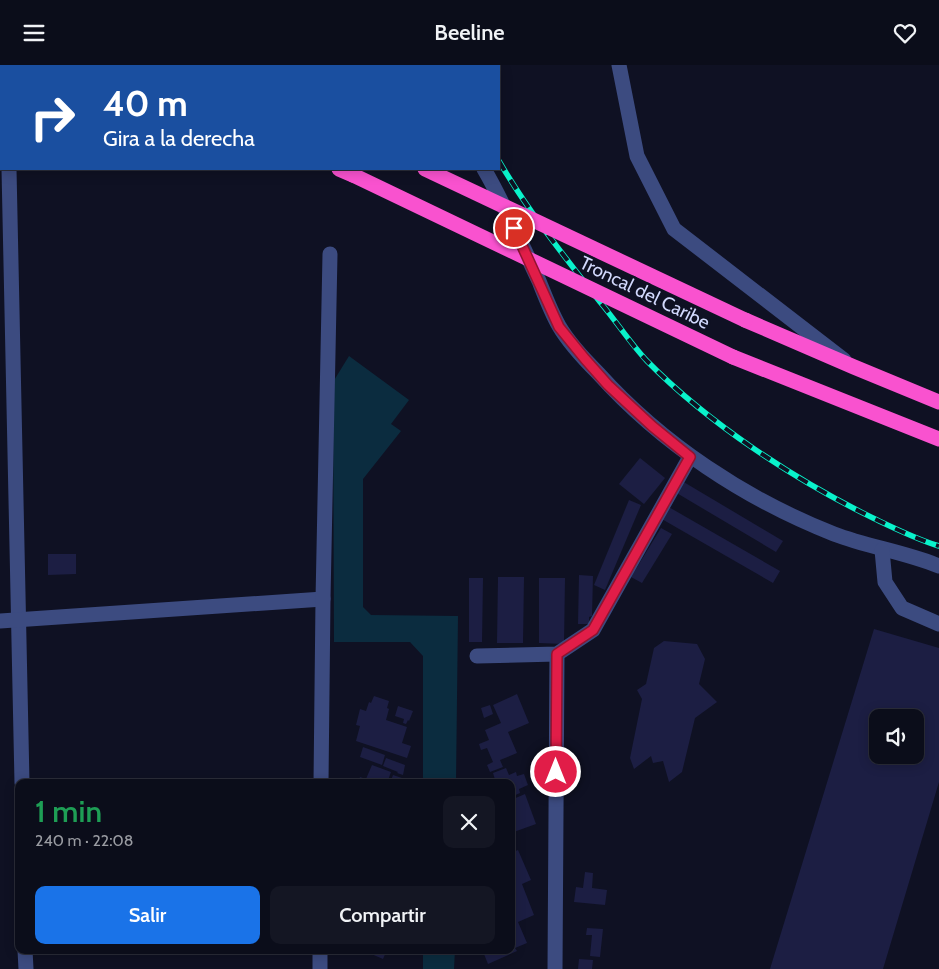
<!DOCTYPE html>
<html lang="es">
<head>
<meta charset="utf-8">
<style>
	body { margin:0; font-family:Cabin,sans-serif; background:#141623; color:#f1f3f6; height:100vh; display:flex; flex-direction:column; font-size:19px; white-space:nowrap }
	* { box-sizing:border-box; margin:0 }
	p { font-size:16px; color:#9a9ca2 }
	.icon { flex:none; width:28px; height:28px; fill:none; stroke:currentColor; stroke-width:2; stroke-linecap:round; stroke-linejoin:round }
	.map { position:relative; flex:1; overflow:hidden }
	.panel { position:absolute; left:15px; top:714px; width:500px; height:175px; display:flex; flex-direction:column; background:#0b0d1a; border-radius:10px; box-shadow:0 2px 12px #0003,0 0 0 1px #2b2d39 }
	.panel>* { flex:none }
	.guide { position:absolute; left:0px; top:0px; width:500px; height:105px; box-shadow:0 2px 12px #0003,0 0 0 1px #2b2d39; background:#1a4fa0; color:#fff; overflow:hidden }
	.buttons { position:absolute; left:869px; top:644px; display:grid; gap:10px }
	.buttons a { display:grid; place-items:center; width:55px; height:55px; border-radius:10px; background:#0b0d1a; box-shadow:0 2px 12px #0003,0 0 0 1px #2b2d39; font-size:25px }
	.pin { position:absolute; display:grid; place-items:center; width:42px; height:42px; color:#fff; margin:-21px; border:2px solid #fff; border-radius:50%; box-shadow:0 1px 5px #0007 }
	.me { position:absolute; width:55px; margin:-28px; rotate:0deg; stroke-linejoin:round; filter:drop-shadow(0 0 4px #0008) }
	.turn { display:flex; align-items:center; gap:18px; height:105px; padding:0 20px; font-size:22px }
	.turn .icon { width:65px; height:65px; stroke-width:2.5 }
	.turn b { display:block; font-size:35px; line-height:42px }
	.round { display:grid; place-items:center; flex:none; width:52px; height:52px; border-radius:10px; background:#141623 }
	.headline { display:flex; align-items:center; justify-content:space-between; height:85px; padding:0 20px }
	h1 { font-size:30px; font-weight:600; line-height:38px; color:#1e9e55 }
	.primary-button { display:flex; gap:10px; margin-top:auto; padding:10px 20px }
	.primary-button a { flex:1; height:58px; border-radius:10px; background:#1a73e8; color:#fff; font-size:20px; font-weight:600; line-height:58px; text-align:center }
	.primary-button a+a { background:#141623; color:#f1f3f6 }
	header { display:flex; justify-content:space-between; align-items:center; height:65px; padding:0 20px; background:#0b0d1a; font-size:22px; font-weight:600 }
	.map>svg:first-child { display:block }
	.water { fill:#0b2c3f }
	.building { fill:#1c1e43; fill-rule:evenodd }
	.lines { fill:none; stroke-linecap:round; stroke-linejoin:round }
	.minor { stroke:#3c4b80; stroke-width:15 }
	.highway { stroke:#f952cf; stroke-width:15 }
	.rail-casing { stroke:#09f3cb; stroke-width:5.5 }
	.rail { stroke:#0f1123; stroke-width:4; stroke-dasharray:11; stroke-linecap:butt }
	.highway-bridge { stroke:#f952cf; stroke-width:15 }
	.route-casing { stroke:#92132f; stroke-width:12 }
	.route { stroke:#e11d48; stroke-width:9 }
	.labels { text-anchor:middle; stroke-width:5; stroke-linejoin:round; paint-order:stroke }
	.street-label { font-size:19px; fill:#d2d9fd; stroke:#0f1123 }
</style>
</head>
<body>
<header><svg class="icon" aria-label="menu" viewBox="0 0 24 24"><path d="M4 6h16M4 12h16M4 18h16"/></svg>Beeline<svg class="icon" aria-label="heart" viewBox="0 0 24 24"><path d="M12 20l-8-8c-3-5 5-10 8-4 3-6 11-1 8 4z"/></svg></header>
<div class="map">
<svg width="939" height="904" viewBox="0 0 939 904">
	<rect width="100%" height="100%" fill="#0f1123"/>
	<g class="water">
		<polygon points="349,291 409,335 391,359 401,366 363,414 363,542 371,550 458,551 456,717 423,717 423,591 410,577 334,577 333,317"/>
		<polygon points="423,885 455,885 454,904 423,904"/>
	</g>
	<g class="building">
		<polygon points="640,393 665,413 644,439 619,419"/>
		<polygon points="682,416 783,476 776,487 675,427"/>
		<polygon points="629,435 641,440 605,525 594,520"/>
		<polygon points="667,441 780,506 773,518 660,453"/>
		<polygon points="661,463 672,469 642,518 631,512"/>
		<polygon points="48,489 76,489 76,509 48,510"/>
		<polygon points="579,510 593,511 592,551 589,552 589,559 578,559"/>
		<polygon points="498,512 524,512 523,578 497,578"/>
		<polygon points="469,513 483,513 482,577 469,577"/>
		<polygon points="539,513 565,513 564,579 539,578"/>
		<path d="M874 564 939 583V717L883 904H770ZM878 652H915V690H878Z"/>
		<polygon points="664,576 697,579 705,594 699,619 717,637 695,653 682,707 669,717 663,696 653,698 651,691 634,704 630,693 642,634 637,625 646,619 654,583"/>
		<polygon points="517,629 529,658 508,667 517,688 500,695 503,702 490,707 487,700 493,697 487,683 481,685 479,679 489,675 485,665 501,658 493,640"/>
		<polygon points="374,631 389,636 387,643 389,644 386,655 407,662 402,678 411,681 407,693 356,676 360,661 356,660 360,644 366,646 369,637 371,638"/>
		<polygon points="490,640 493,649 484,653 481,643"/>
		<polygon points="398,641 413,646 409,656 408,655 406,659 403,658 404,654 395,651"/>
		<polygon points="363,682 385,690 382,700 360,692"/>
		<polygon points="386,693 405,700 403,710 397,708 398,707 383,701"/>
		<polygon points="372,700 391,707 387,718 358,718 360,712 366,714"/>
		<polygon points="506,703 509,710 516,707 517,711 524,709 528,720 519,724 520,728 511,732 511,718 496,718 493,708"/>
		<polygon points="393,710 414,717 413,718 390,718"/>
		<polygon points="525,729 536,759 511,768 511,735"/>
		<polygon points="518,785 531,815 522,819 534,850 518,857 527,878 515,883 517,886 488,899 484,889 491,886 490,885 511,885 511,788"/>
		<polygon points="585,807 593,808 592,823 607,825 605,840 574,837 576,822 583,823"/>
		<polygon points="587,863 603,864 600,892 590,891 592,870 586,870"/>
		<polygon points="362,885 387,885 383,894"/>
		<polygon points="579,894 593,895 592,904 578,904"/>
	</g>
	<g class="lines">
		<g class="minor">
			<polyline points="424,0 425,1"/>
			<polyline points="619,0 637,91 674,164 844,295"/>
			<polyline points="11,1 11,0"/>
			<polyline points="9,104 22,718"/>
			<path d="M484 104C505 140 521 178 539 216 545 231 551 247 559 261 569 278 584 294 598 308 662 379 745 434 834 469 868 482 905 487 939 501"/>
			<polyline points="882,485 885,517 902,543 939,559"/>
			<polyline points="0,556 323,534"/>
			<polyline points="477,591 557,589 593,565 690,392"/>
			<polyline points="321,718 323,534 330,189"/>
			<polyline points="25,885 26,904"/>
			<polyline points="320,904 320,885"/>
			<polyline points="555,904 557,589"/>
		</g>
		<g class="highway">
			<polyline points="107,0 110,1"/>
			<polyline points="227,0 229,1"/>
			<polyline points="339,104 353,110"/>
			<polyline points="745,255 854,302 939,337"/>
			<polyline points="733,292 939,374"/>
		</g>
		<g class="rail-casing">
			<g id="rail">
				<polyline points="443,0 444,1"/>
				<path d="M499 96C528 146 564 191 600 237 616 256 630 278 647 296 708 358 795 415 873 453 894 463 916 474 939 481"/>
			</g>
		</g>
		<use href="#rail" class="rail"/>
		<g class="highway-bridge">
			<polyline points="425,104 745,255"/>
			<polyline points="353,110 733,292"/>
		</g>
	</g>
	<g class="lines">
		<g class="route-casing">
			<polyline id="route" points="514,163 559,262 585,294 608,320 652,361 690,392 593,565 557,589 556,707"/>
		</g>
		<use href="#route" class="route"/>
	</g>
	<g class="labels">
		<g class="street-label">
			<text transform="translate(645 227) rotate(26)" y="7">Troncal del Caribe</text>
		</g>
	</g>
</svg>
<div class="buttons">
<a><svg class="icon" aria-label="sound" viewBox="0 0 24 24"><path d="M4 9h4l5-4v14l-5-4H4zM17 9q2 3 0 6"/></svg></a>
</div>
<div class="pin" style="left:514px;top:163px;background:#d93025"><svg class="icon" aria-label="arrive" viewBox="0 0 24 24"><path d="M6 21V4h12l-3 4 3 4H6"/></svg></div>
<svg class="me" style="left:556px;top:707px" viewBox="-20 -20 40 40"><circle r="17" fill="#e11d48" stroke="#fff" stroke-width="3"/><path d="M0-11L8 9 0 5-8 9z" fill="#fff"/></svg>
<div class="guide">
<div class="turn"><svg class="icon" aria-label="right" viewBox="0 0 24 24"><path d="M7 20v-9h11M14 6l5 5-5 5"/></svg><div><b>40 m</b>Gira a la derecha</div></div>
</div>
<section class="panel">
<div class="headline"><div><h1>1 min</h1><p>240 m · 22:08</p></div><a class="round"><svg class="icon" aria-label="close" viewBox="0 0 24 24"><path d="M6 6l12 12M18 6L6 18"/></svg></a></div>
<div class="primary-button"><a>Salir</a><a>Compartir</a></div>
</section>
</div>
</body>
</html>
